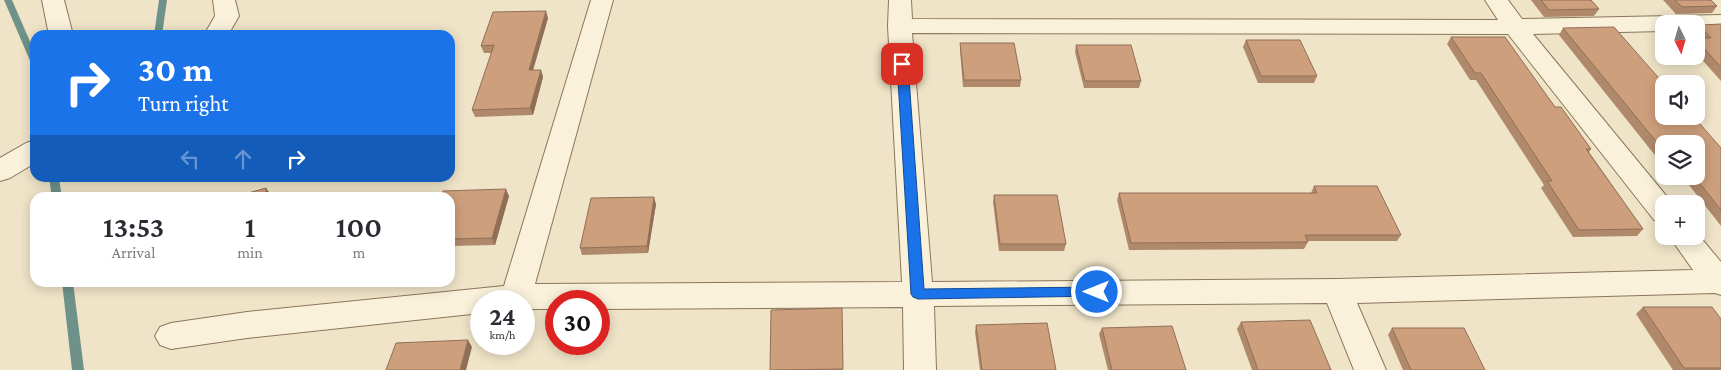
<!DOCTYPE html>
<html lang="en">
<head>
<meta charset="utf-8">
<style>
	body { margin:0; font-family:"Crimson Pro",serif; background:#f7f7f7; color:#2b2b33; height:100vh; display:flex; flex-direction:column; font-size:19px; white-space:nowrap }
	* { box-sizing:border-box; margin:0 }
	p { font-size:16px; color:#7c7c81 }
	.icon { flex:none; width:28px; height:28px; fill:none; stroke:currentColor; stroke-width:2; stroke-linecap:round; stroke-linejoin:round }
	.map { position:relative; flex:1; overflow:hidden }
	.side { position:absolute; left:30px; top:192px; width:425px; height:95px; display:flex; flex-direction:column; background:#fff; border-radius:15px; box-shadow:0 2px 12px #0003 }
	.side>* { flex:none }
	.top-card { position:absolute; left:30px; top:30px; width:425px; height:152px; border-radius:15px; box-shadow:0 2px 12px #0003; background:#1a73e8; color:#fff; overflow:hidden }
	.needle { width:32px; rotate:175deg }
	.fabs { position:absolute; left:1655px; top:15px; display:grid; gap:10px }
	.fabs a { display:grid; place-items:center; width:50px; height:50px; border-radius:10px; background:#fff; box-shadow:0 2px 12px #0003; font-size:25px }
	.speed { position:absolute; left:470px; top:290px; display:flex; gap:10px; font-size:25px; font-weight:700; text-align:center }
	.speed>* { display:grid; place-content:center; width:65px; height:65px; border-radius:50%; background:#fff; box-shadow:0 2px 12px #0003; line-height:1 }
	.speed small { font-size:12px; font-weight:400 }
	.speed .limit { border:8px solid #d22; background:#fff; color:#111 }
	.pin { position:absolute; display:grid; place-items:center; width:42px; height:42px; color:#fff; margin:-21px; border-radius:10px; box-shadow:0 2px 8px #0006 }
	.me { position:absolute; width:55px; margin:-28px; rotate:270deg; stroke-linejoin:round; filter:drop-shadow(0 0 4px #0008) }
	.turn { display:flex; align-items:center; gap:18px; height:105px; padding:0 25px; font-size:22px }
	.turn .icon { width:65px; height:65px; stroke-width:2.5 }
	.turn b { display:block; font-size:35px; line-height:42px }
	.lanes { display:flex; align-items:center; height:48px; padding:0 25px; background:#0003; justify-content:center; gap:25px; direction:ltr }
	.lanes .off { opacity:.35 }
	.eta { display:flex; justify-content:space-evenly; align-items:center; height:85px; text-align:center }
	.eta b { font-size:30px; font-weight:600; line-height:35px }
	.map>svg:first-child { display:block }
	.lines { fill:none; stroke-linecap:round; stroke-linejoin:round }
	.stream { fill:#6e9289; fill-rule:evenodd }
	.street-casing { stroke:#8b765c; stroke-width:2 }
	.street { fill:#f9f1da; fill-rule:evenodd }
	.wall { fill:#b0896b }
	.shaded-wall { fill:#906f57 }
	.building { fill:#cd9f7c; stroke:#906f57 }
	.route { fill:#1a73e8; stroke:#114b97 }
</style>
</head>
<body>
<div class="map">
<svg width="1721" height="370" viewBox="0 0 1721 370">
	<rect width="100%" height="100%" fill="#efe4c7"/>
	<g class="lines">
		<g class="stream">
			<polygon points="4,0 12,0 35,53 35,66 31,63"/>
			<polygon points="159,0 167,0 162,35 154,35"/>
			<polygon points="49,178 59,178 62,198 52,198"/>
			<polygon points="62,282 73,282 84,370 72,370"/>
		</g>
		<g class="street-casing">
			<g id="street">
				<polygon points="42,0 64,0 73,35 49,35"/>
				<polygon points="213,0 235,0 239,16 228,35 204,35 215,16"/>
				<polygon points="591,0 613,0 535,284 902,282 888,26 889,0 911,0 912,19 1498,20 1485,0 1508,0 1522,19 1721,15 1721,29 1696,30 1696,24 1664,24 1664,31 1533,34 1673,204 1664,204 1664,223 1654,220 1508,34 912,33 932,282 1337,279 1693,270 1669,236 1696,236 1696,232 1721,262 1721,295 1715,293 1357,303 1386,370 1354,370 1327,303 934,306 936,370 904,370 903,307 599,309 599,301 556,301 556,309 524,309 524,301 481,301 481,313 247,338 171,349 160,345 155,336 160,327 171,323 247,312 504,286"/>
				<polygon points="35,140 35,163 10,178 0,181 0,158 26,143"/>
			</g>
		</g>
		<use href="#street" class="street"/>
	</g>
	<g class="wall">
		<polygon points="1531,0 1591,0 1599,9 1594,16 1544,17"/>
		<polygon points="1663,0 1711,0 1717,6 1712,13 1676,14"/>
		<polygon points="548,18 533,70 541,70 543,77 533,115 475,117 472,110 492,53 484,53 481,46"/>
		<polygon points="1693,19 1702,25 1721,24 1721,81 1696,53 1696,38 1699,38 1696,36 1696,24 1689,24"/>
		<polygon points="1563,28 1721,148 1721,226 1682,176 1696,176 1696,144 1664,144 1664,159 1658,159 1559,35"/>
		<polygon points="1451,37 1555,107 1591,149 1589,152 1643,229 1637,236 1573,237 1541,188 1544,185 1476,80 1470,80 1447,44"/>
		<polygon points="1246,40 1317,76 1314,83 1258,83 1243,47"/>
		<polygon points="960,43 1021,80 1020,87 963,87 960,50"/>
		<polygon points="1076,45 1141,81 1139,88 1084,88 1075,52"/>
		<polygon points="1314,186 1401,235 1397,241 1308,241 1308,242 1304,249 1129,250 1117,200 1119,193 1311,193"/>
		<polygon points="994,195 1066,244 1064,251 999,251 993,202"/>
		<polygon points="509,196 495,245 450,246 450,198"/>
		<polygon points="656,204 648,253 582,255 580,248"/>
		<polygon points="1643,307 1721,319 1721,370 1673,370 1636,314"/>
		<polygon points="842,308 843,370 770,370"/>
		<polygon points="1241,322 1331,370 1252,370 1237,329"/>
		<polygon points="976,325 1056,370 980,370 975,332"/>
		<polygon points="1102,328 1186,370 1108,370 1099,334"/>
		<polygon points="1392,328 1485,370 1403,370 1388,335"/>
	</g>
	<g class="shaded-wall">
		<polygon points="546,11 548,18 531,77 529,70"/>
		<polygon points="541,70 543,77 533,115 530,108"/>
		<polygon points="266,188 271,195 271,198 266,198"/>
		<polygon points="506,189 509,196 495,245 492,238"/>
		<polygon points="654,197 656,204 648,253 647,246"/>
		<polygon points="468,340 472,347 466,370 460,370"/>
	</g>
	<g class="building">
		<polygon points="1541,0 1591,0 1599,9 1549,10"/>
		<polygon points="1675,0 1711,0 1717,6 1682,7"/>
		<polygon points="546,11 529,70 541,70 530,108 472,110 494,45 481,46 493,12"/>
		<polygon points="1693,19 1700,19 1702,25 1721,24 1721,67 1696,40 1696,38 1711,38"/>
		<polygon points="1614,27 1664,84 1664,116 1693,116 1721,148 1721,210 1694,176 1696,176 1696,144 1664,144 1664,151 1563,28"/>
		<polygon points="1451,37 1505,37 1555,107 1561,107 1591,149 1586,149 1643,229 1579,230 1547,181 1552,181 1481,73 1475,73"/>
		<polygon points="1246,40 1300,40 1317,76 1261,76"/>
		<polygon points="960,43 1014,43 1021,80 964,80"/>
		<polygon points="1076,45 1131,45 1141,81 1085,81"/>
		<polygon points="1314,186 1377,186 1401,235 1305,235 1308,242 1131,243 1119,193 1317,193"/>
		<polygon points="266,188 266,198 231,198"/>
		<polygon points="506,189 492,238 450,239 450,198 440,198 443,191"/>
		<polygon points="994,195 1057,195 1066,244 1000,244"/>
		<polygon points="654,197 647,246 580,248 591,198"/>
		<polygon points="1643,307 1712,307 1721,319 1721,368 1684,368"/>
		<polygon points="842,308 843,369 770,370 771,310"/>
		<polygon points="1310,320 1331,370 1258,370 1241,322"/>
		<polygon points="1047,323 1056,370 982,370 976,325"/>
		<polygon points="1172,326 1186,370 1112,370 1102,328"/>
		<polygon points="1392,328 1464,328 1485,370 1411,370"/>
		<polygon points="468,340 460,370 386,370 396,343"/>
	</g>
	<polygon class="route" points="902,61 908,64 924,289 1097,287 1102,289 1103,292 1102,296 918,299 913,297 911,294 897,64"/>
</svg>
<div class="fabs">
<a><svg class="needle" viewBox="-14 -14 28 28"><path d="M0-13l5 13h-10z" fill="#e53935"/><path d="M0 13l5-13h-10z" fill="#7c7c81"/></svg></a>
<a><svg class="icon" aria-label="sound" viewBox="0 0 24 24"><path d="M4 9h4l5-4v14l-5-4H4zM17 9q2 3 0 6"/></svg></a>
<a><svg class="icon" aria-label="layers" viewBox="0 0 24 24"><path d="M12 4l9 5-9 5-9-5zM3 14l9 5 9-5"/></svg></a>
<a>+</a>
</div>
<div class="speed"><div>24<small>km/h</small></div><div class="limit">30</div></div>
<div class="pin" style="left:902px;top:64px;background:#d93025"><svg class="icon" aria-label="arrive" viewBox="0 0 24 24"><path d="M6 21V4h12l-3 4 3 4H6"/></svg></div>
<svg class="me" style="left:1097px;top:292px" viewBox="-20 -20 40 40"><circle r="17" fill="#1a73e8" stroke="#fff" stroke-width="3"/><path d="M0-11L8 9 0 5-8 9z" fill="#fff"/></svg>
<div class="top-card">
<div class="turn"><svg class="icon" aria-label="right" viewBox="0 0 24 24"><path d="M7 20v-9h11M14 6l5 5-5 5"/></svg><div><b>30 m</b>Turn right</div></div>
<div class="lanes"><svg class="icon off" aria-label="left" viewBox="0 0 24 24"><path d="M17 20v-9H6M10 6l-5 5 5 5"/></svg><svg class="icon off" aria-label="ahead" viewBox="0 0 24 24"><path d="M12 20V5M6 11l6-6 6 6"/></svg><svg class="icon" aria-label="right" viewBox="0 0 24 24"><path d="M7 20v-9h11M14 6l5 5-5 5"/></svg></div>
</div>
<section class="side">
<div class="eta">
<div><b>13:53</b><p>Arrival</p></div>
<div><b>1</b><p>min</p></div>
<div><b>100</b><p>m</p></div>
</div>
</section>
</div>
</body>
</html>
